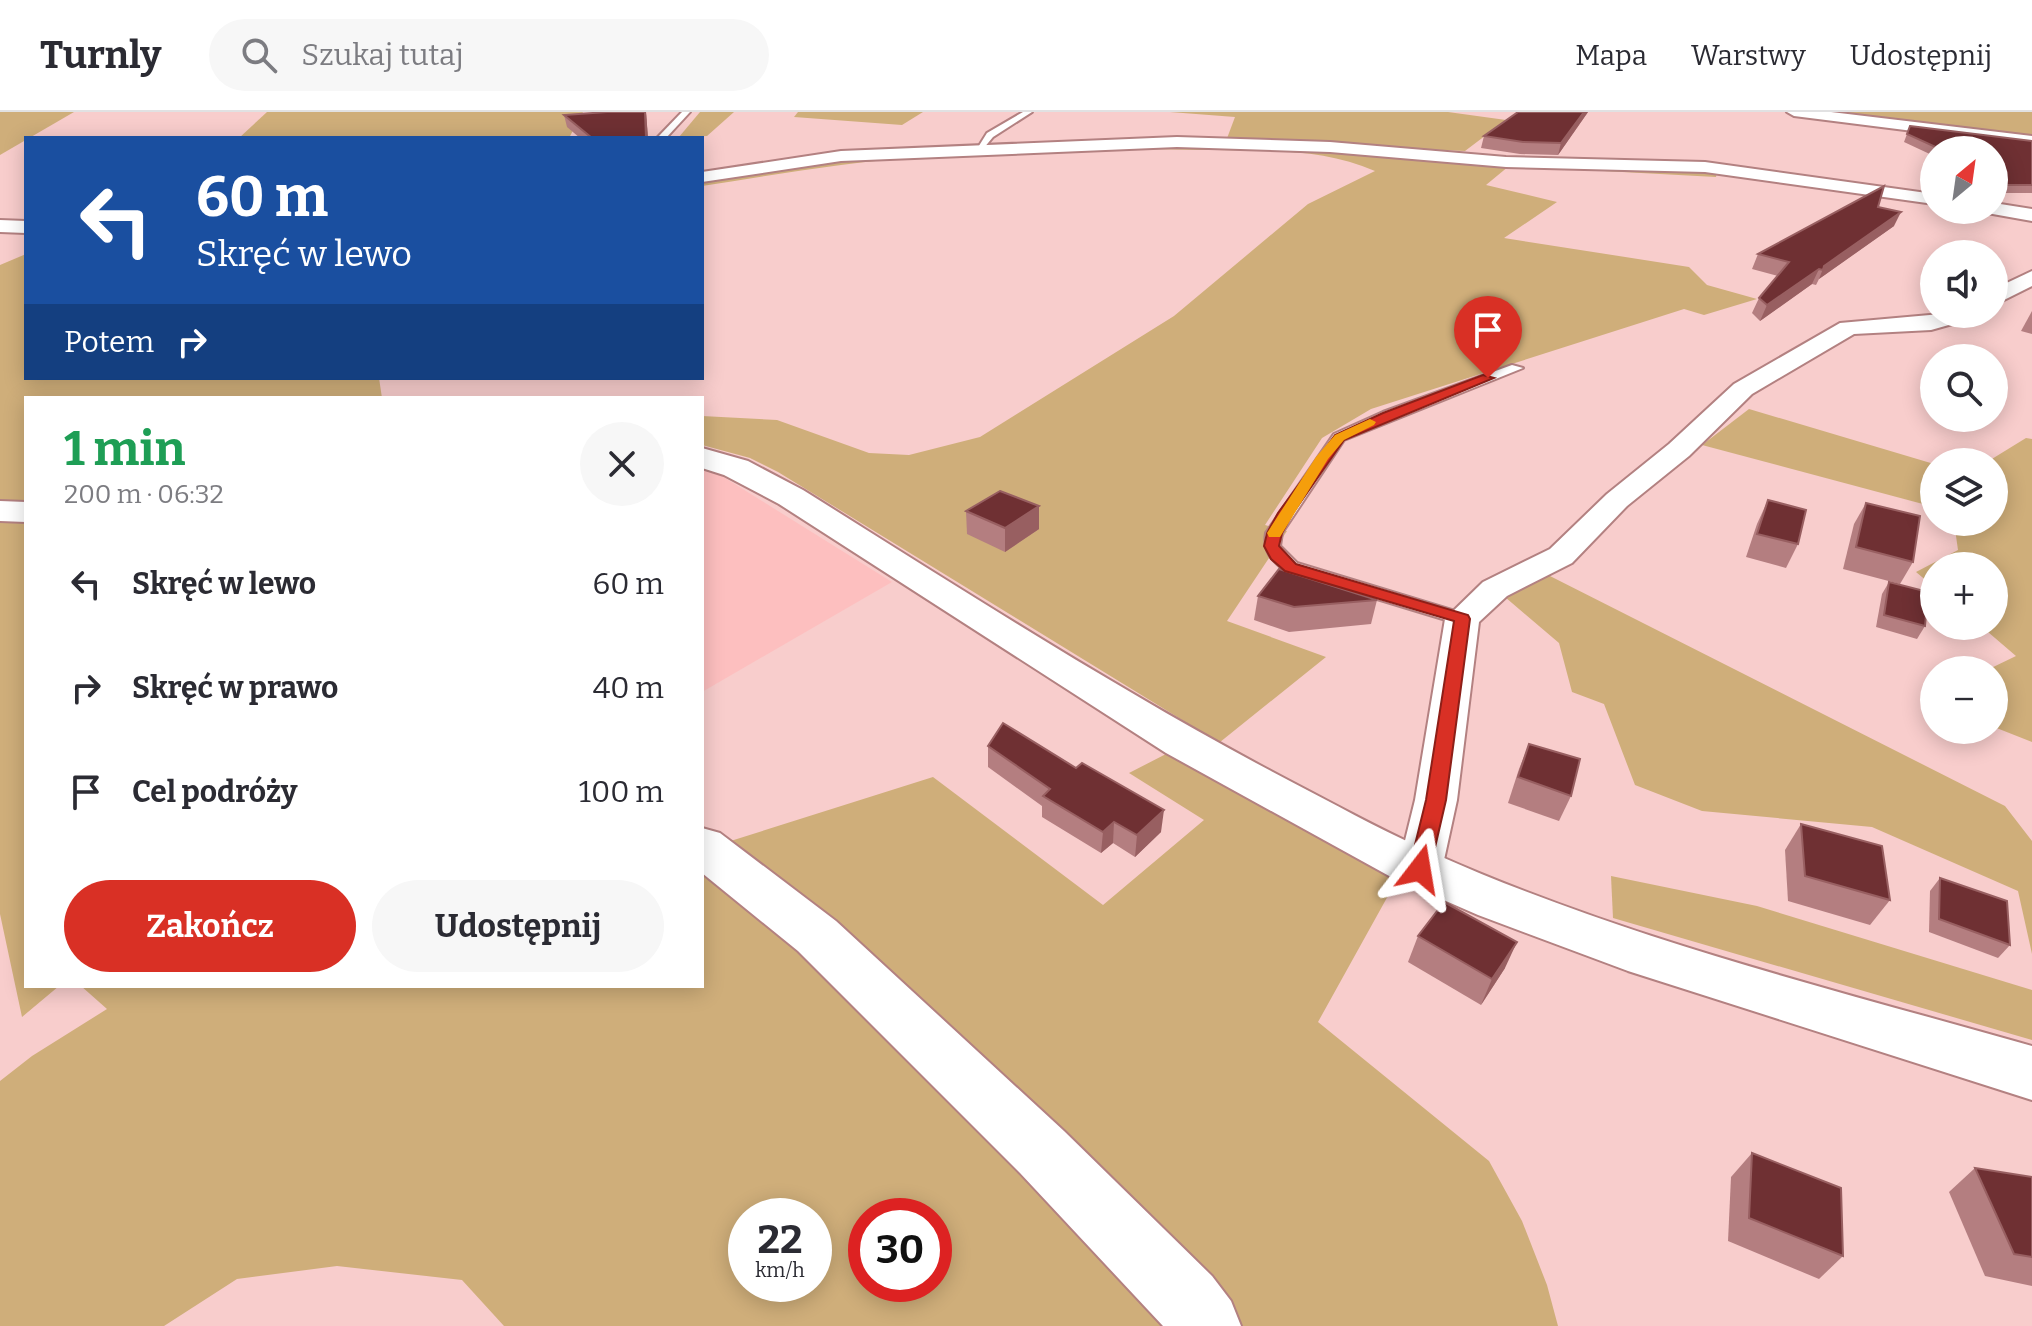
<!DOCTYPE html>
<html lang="pl">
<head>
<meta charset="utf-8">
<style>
	body { margin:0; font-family:Bitter,serif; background:#f7f7f7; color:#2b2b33; height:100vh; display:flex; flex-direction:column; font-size:30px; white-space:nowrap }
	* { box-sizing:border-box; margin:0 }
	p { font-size:26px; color:#7c7c81 }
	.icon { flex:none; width:44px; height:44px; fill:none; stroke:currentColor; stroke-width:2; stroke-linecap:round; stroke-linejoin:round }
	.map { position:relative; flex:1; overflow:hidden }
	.side { position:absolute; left:24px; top:284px; width:680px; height:592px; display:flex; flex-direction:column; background:#fff; border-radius:0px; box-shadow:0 4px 20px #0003 }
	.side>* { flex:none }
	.hud { position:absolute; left:24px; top:24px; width:680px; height:244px; border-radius:0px; box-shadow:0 4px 20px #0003; background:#1a4fa0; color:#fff; overflow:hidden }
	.needle { width:52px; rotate:29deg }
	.tools { position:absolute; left:1920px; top:24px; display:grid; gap:16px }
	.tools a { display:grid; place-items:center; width:88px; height:88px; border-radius:50%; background:#fff; box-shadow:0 4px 20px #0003; font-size:40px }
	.speed { position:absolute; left:728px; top:1086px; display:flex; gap:16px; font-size:40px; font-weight:700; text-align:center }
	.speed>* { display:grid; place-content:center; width:104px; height:104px; border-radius:50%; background:#fff; box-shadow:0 4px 20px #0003; line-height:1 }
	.speed small { font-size:20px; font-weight:400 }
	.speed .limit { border:12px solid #d22; background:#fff; color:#111 }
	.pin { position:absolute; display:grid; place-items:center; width:68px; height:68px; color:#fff; margin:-82px -34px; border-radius:50% 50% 50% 0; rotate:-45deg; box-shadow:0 0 8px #0007 }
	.pin .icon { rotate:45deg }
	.me { position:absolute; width:88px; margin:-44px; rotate:14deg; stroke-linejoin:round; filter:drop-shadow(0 0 6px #0008) }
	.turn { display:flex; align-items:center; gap:28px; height:168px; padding:0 40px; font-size:36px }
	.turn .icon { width:104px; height:104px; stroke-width:2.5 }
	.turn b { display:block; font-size:56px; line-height:68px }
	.then { display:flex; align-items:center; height:76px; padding:0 40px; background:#0003; gap:16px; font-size:30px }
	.round { display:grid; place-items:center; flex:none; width:84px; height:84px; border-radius:42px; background:#f7f7f7 }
	.summary { display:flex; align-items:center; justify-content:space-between; height:136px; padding:0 40px }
	h1 { font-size:48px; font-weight:700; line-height:60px; color:#1e9e55 }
	.button { display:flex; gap:16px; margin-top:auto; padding:16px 40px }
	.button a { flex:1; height:92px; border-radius:48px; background:#d93025; color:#fff; font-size:32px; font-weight:700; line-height:92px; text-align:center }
	.button a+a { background:#f7f7f7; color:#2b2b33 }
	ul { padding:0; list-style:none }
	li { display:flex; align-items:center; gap:24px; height:104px; padding:0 40px }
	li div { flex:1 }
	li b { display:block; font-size:30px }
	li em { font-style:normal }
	header { display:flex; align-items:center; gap:48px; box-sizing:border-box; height:112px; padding:0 40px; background:#fff; border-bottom:2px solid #e1e1e2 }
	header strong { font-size:38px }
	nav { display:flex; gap:44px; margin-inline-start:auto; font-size:28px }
	.search { width:560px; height:72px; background:#f7f7f7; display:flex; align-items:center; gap:20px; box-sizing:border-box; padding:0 28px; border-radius:44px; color:#7c7c81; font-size:30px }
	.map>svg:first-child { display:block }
	.built { fill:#fdbfbf }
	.green { fill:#cfae7a; fill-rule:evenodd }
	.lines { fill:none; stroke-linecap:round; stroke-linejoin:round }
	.lane-casing { stroke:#b38181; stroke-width:4 }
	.street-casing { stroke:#b38181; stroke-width:4 }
	.secondary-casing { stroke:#b38181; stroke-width:4 }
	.lane { fill:#fff; fill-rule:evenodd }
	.street { fill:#fff; fill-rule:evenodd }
	.secondary { fill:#fff; fill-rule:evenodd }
	.wall { fill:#b47e80 }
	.shaded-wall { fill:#985f61 }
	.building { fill:#6f3033; stroke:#985f61; stroke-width:2 }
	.route { fill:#d93025; stroke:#8d1f18; stroke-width:2 }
	.slow { fill:#f59e0b }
</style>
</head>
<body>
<header>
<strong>Turnly</strong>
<div class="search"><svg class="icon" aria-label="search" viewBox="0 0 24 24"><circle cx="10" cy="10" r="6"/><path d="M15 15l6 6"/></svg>Szukaj tutaj</div>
<nav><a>Mapa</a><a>Warstwy</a><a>Udostępnij</a></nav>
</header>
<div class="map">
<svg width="2032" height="1214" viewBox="0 0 2032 1214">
	<rect width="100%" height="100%" fill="#f8cdcc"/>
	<polygon class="built" points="702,357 717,361 892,470 702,580"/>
	<g class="green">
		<polygon points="0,0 74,0 0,43"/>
		<polygon points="267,0 583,0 569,26 239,26"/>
		<polygon points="700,0 734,0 707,24 679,25"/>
		<polygon points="798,0 923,0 902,13 794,5"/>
		<polygon points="1170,0 1448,0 1506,8 1465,39 1226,29 1235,5"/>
		<polygon points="1810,0 2032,0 2032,28"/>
		<path d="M1085 33 1259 34 1717 60 1716 65 1509 54 1486 73 1557 90 1504 126 1689 155 1707 173 1757 187 1704 203 1684 197 1371 297 1322 326 1265 413 1287 419 1227 509 1326 545 1189 655 1399 764 1318 910 1489 1049 1522 1109 1547 1173 1558 1214H504L462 1168 337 1154 237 1167 164 1214H0V969L32 944 107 897 81 874H702V738L933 665 1103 793 1204 708 1129 661 1205 622 778 360 750 346 702 333V304L777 308 869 341 909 343 980 325 1174 204 1308 92 1375 59C1319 35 1260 39 1200 38 1081 35 960 38 841 53 794 59 748 67 702 74V68L868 44ZM746 1104H814V1172H746ZM866 1104H934V1172H866Z"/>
		<polygon points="26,142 26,266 379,266 382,286 26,286 26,874 59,874 22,905 0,802 0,153"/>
		<polygon points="1749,297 1934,352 1934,395 1702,333"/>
		<polygon points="2026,326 2032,327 2032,630 1994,615 1994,558 1987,558 2016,544 1981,514 1994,514 1994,454 1934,454 1934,475 1916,460 1958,438 1954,410 1994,410 1994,350 1987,350"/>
		<polygon points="1546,462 2005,694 2032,729 2032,842 2018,779 1872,715 1702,699 1635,673 1604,592 1572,580 1559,531 1505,485"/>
		<polygon points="1611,764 1757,794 2032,878 2032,928 1613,806"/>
	</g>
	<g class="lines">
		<g class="lane-casing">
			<g id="lane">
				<polygon points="682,0 690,0 666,26 657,26"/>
				<polygon points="1023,0 1032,0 993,25 983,37 977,37 987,21"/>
				<path d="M1512 253 1523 256 1344 328 1282 421 1280 434 1297 451 1468 503 1471 507 1468 511H1456L1285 459C1271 447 1263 440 1266 421L1334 322 1383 300Z"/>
			</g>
		</g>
		<g class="street-casing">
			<g id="street">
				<polygon points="1787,0 1831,0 2032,24 2032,34 1794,4"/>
				<polygon points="1177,25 1330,30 1506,45 1705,50 1934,82 1934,92 1705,60 1506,55 1330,40 1177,35 841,49 702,70 702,60 841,39"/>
				<polygon points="1994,91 2032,97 2032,109 1987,101 1985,98 1994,98"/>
				<polygon points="0,108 26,109 26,121 0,120"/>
				<polygon points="2032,159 2032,174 1994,193 1994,177"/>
				<polygon points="1941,202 1973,202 1970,207 1931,218 1854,222 1752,282 1689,344 1627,394 1572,451 1507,484 1479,510 1457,688 1442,757 1435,769 1420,774 1405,769 1398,757 1415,688 1445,507 1483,470 1550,437 1607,382 1669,332 1734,272 1840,211"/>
			</g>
		</g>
		<g class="secondary-casing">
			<g id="secondary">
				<path d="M702 336 748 349 803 378C969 482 1133 588 1307 678 1349 700 1391 723 1435 742 1626 827 1832 877 2032 934V988L1628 859 1478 803 1391 765 1166 641 779 392 724 363 702 356Z"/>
				<polygon points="0,389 26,390 26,410 0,409"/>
				<polygon points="702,716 720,721 836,809 1064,1019 1212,1164 1231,1189 1241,1214 1163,1214 1020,1061 798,839 702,761"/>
			</g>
		</g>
		<use href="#lane" class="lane"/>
		<use href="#street" class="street"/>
		<use href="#secondary" class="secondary"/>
	</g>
	<g class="wall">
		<polygon points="646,0 648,26 580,26 567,15 564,3"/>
		<polygon points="1588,0 1558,43 1520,42 1481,36 1484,24"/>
		<polygon points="1910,14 2032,29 2032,81 2000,81 1998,86 1994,87 1994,38 1934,38 1934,44 1904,30"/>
		<polygon points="1878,95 1894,114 1819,167 1816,173 1812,172 1760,209 1752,201 1759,186 1778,164 1752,157 1758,142"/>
		<polygon points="2032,199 2032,222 2021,219"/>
		<polygon points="1768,388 1798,432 1786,456 1746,445 1757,412"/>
		<polygon points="1866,391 1913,450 1900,472 1843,457 1854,412"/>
		<polygon points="1039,394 1039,417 1005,440 967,422 966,399"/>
		<polygon points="1889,470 1925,514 1917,527 1876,515 1882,482"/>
		<polygon points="1258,484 1377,488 1371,512 1289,520 1254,508"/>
		<polygon points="1529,632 1571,684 1559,709 1508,691 1519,657"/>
		<polygon points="988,634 1161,720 1135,745 1113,731 1101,741 1042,705 1042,694 988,655"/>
		<polygon points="1801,712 1890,788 1870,813 1788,789 1785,738"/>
		<polygon points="1940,766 2010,833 1998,846 1929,820 1930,779"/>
		<polygon points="1418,824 1505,856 1481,893 1408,850"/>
		<polygon points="1752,1041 1843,1144 1819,1167 1728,1129 1731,1065"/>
		<polygon points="1975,1056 2032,1065 2032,1174 1985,1164 1949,1080"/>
	</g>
	<g class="shaded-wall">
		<polygon points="645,0 646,0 648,26 646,26"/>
		<polygon points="1584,0 1588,0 1558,43 1561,31"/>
		<polygon points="2002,78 1998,86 1994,87 1994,79"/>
		<polygon points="1901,100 1894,114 1819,167 1824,154"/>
		<polygon points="1819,157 1812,172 1760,209 1767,193"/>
		<polygon points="1039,394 1039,417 1005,440 1005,416"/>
		<polygon points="1164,698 1161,720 1135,745 1137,723"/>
		<polygon points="1114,710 1113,731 1101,741 1103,720"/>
		<polygon points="1517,830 1505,856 1481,893 1492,867"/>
	</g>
	<g class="building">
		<polygon points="607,0 645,0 646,26 592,26 564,3"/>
		<polygon points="1518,0 1584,0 1561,31 1523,30 1484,24"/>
		<polygon points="1910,14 2032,29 2032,73 2004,73 2002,78 1994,79 1994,38 1942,38 1907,22"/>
		<polygon points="1884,74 1878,95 1901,100 1824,154 1823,158 1819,157 1767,193 1759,186 1789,150 1758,142"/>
		<polygon points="1000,379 1039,394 1005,416 966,399"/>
		<polygon points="1768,388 1806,398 1798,432 1757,422"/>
		<polygon points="1866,391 1920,404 1913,450 1856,435"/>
		<polygon points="1279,457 1377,488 1294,495 1258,484"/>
		<polygon points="1889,470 1928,480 1925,514 1884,503"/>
		<polygon points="1003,611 1076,656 1082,651 1164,698 1137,723 1114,710 1103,720 1043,684 1050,677 988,634"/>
		<polygon points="1529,632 1580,647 1571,684 1518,665"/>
		<polygon points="1801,712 1882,734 1890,788 1805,764"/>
		<polygon points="1940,766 2007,789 2010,833 1939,807"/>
		<polygon points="1444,790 1517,830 1492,867 1418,824"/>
		<polygon points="1752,1041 1841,1076 1843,1144 1749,1106"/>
		<polygon points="1975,1056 2032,1065 2032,1145 2014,1142"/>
	</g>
	<polygon class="route" points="1483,263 1494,266 1344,328 1293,401 1282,421 1279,434 1296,452 1468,503 1470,507 1446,688 1430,757 1427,762 1412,762 1409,757 1426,688 1454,509 1285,459 1271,447 1264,434 1267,421 1278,401 1335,323 1383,301"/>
	<polygon class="slow" points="1370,307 1376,310 1374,313 1344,328 1328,347 1280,425 1269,425 1267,421 1316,345 1335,323"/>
</svg>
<div class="tools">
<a><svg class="needle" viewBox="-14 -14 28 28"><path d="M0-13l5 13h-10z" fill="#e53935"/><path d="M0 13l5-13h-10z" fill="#7c7c81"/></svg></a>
<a><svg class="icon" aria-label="sound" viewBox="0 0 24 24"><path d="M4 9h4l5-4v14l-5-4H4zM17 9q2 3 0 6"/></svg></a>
<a><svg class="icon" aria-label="search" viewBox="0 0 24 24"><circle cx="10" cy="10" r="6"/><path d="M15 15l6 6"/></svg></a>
<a><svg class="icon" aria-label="layers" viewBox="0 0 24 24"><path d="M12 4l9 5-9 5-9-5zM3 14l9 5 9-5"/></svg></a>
<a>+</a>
<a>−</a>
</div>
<div class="speed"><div>22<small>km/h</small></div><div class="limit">30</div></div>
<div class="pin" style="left:1488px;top:266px;background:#d93025"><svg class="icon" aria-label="arrive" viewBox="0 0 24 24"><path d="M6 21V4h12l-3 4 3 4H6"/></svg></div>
<svg class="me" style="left:1420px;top:757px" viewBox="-20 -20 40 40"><path d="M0-17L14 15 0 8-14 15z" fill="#d93025" stroke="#fff" stroke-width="4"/></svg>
<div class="hud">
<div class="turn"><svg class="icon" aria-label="left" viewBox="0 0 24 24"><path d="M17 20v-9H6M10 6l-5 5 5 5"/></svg><div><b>60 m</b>Skręć w lewo</div></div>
<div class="then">Potem<svg class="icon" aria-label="right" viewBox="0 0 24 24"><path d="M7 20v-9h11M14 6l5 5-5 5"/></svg></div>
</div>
<section class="side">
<div class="summary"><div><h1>1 min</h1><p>200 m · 06:32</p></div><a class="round"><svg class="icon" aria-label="close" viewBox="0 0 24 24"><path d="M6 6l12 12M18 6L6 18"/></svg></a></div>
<ul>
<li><svg class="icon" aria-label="left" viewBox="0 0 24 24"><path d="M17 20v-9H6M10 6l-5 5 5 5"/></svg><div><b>Skręć w lewo</b></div><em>60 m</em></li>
<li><svg class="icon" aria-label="right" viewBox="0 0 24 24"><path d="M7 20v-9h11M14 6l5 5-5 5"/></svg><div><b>Skręć w prawo</b></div><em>40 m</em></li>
<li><svg class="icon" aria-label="arrive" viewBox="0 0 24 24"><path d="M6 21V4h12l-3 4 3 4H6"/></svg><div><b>Cel podróży</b></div><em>100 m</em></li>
</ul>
<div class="button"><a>Zakończ</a><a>Udostępnij</a></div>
</section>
</div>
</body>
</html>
